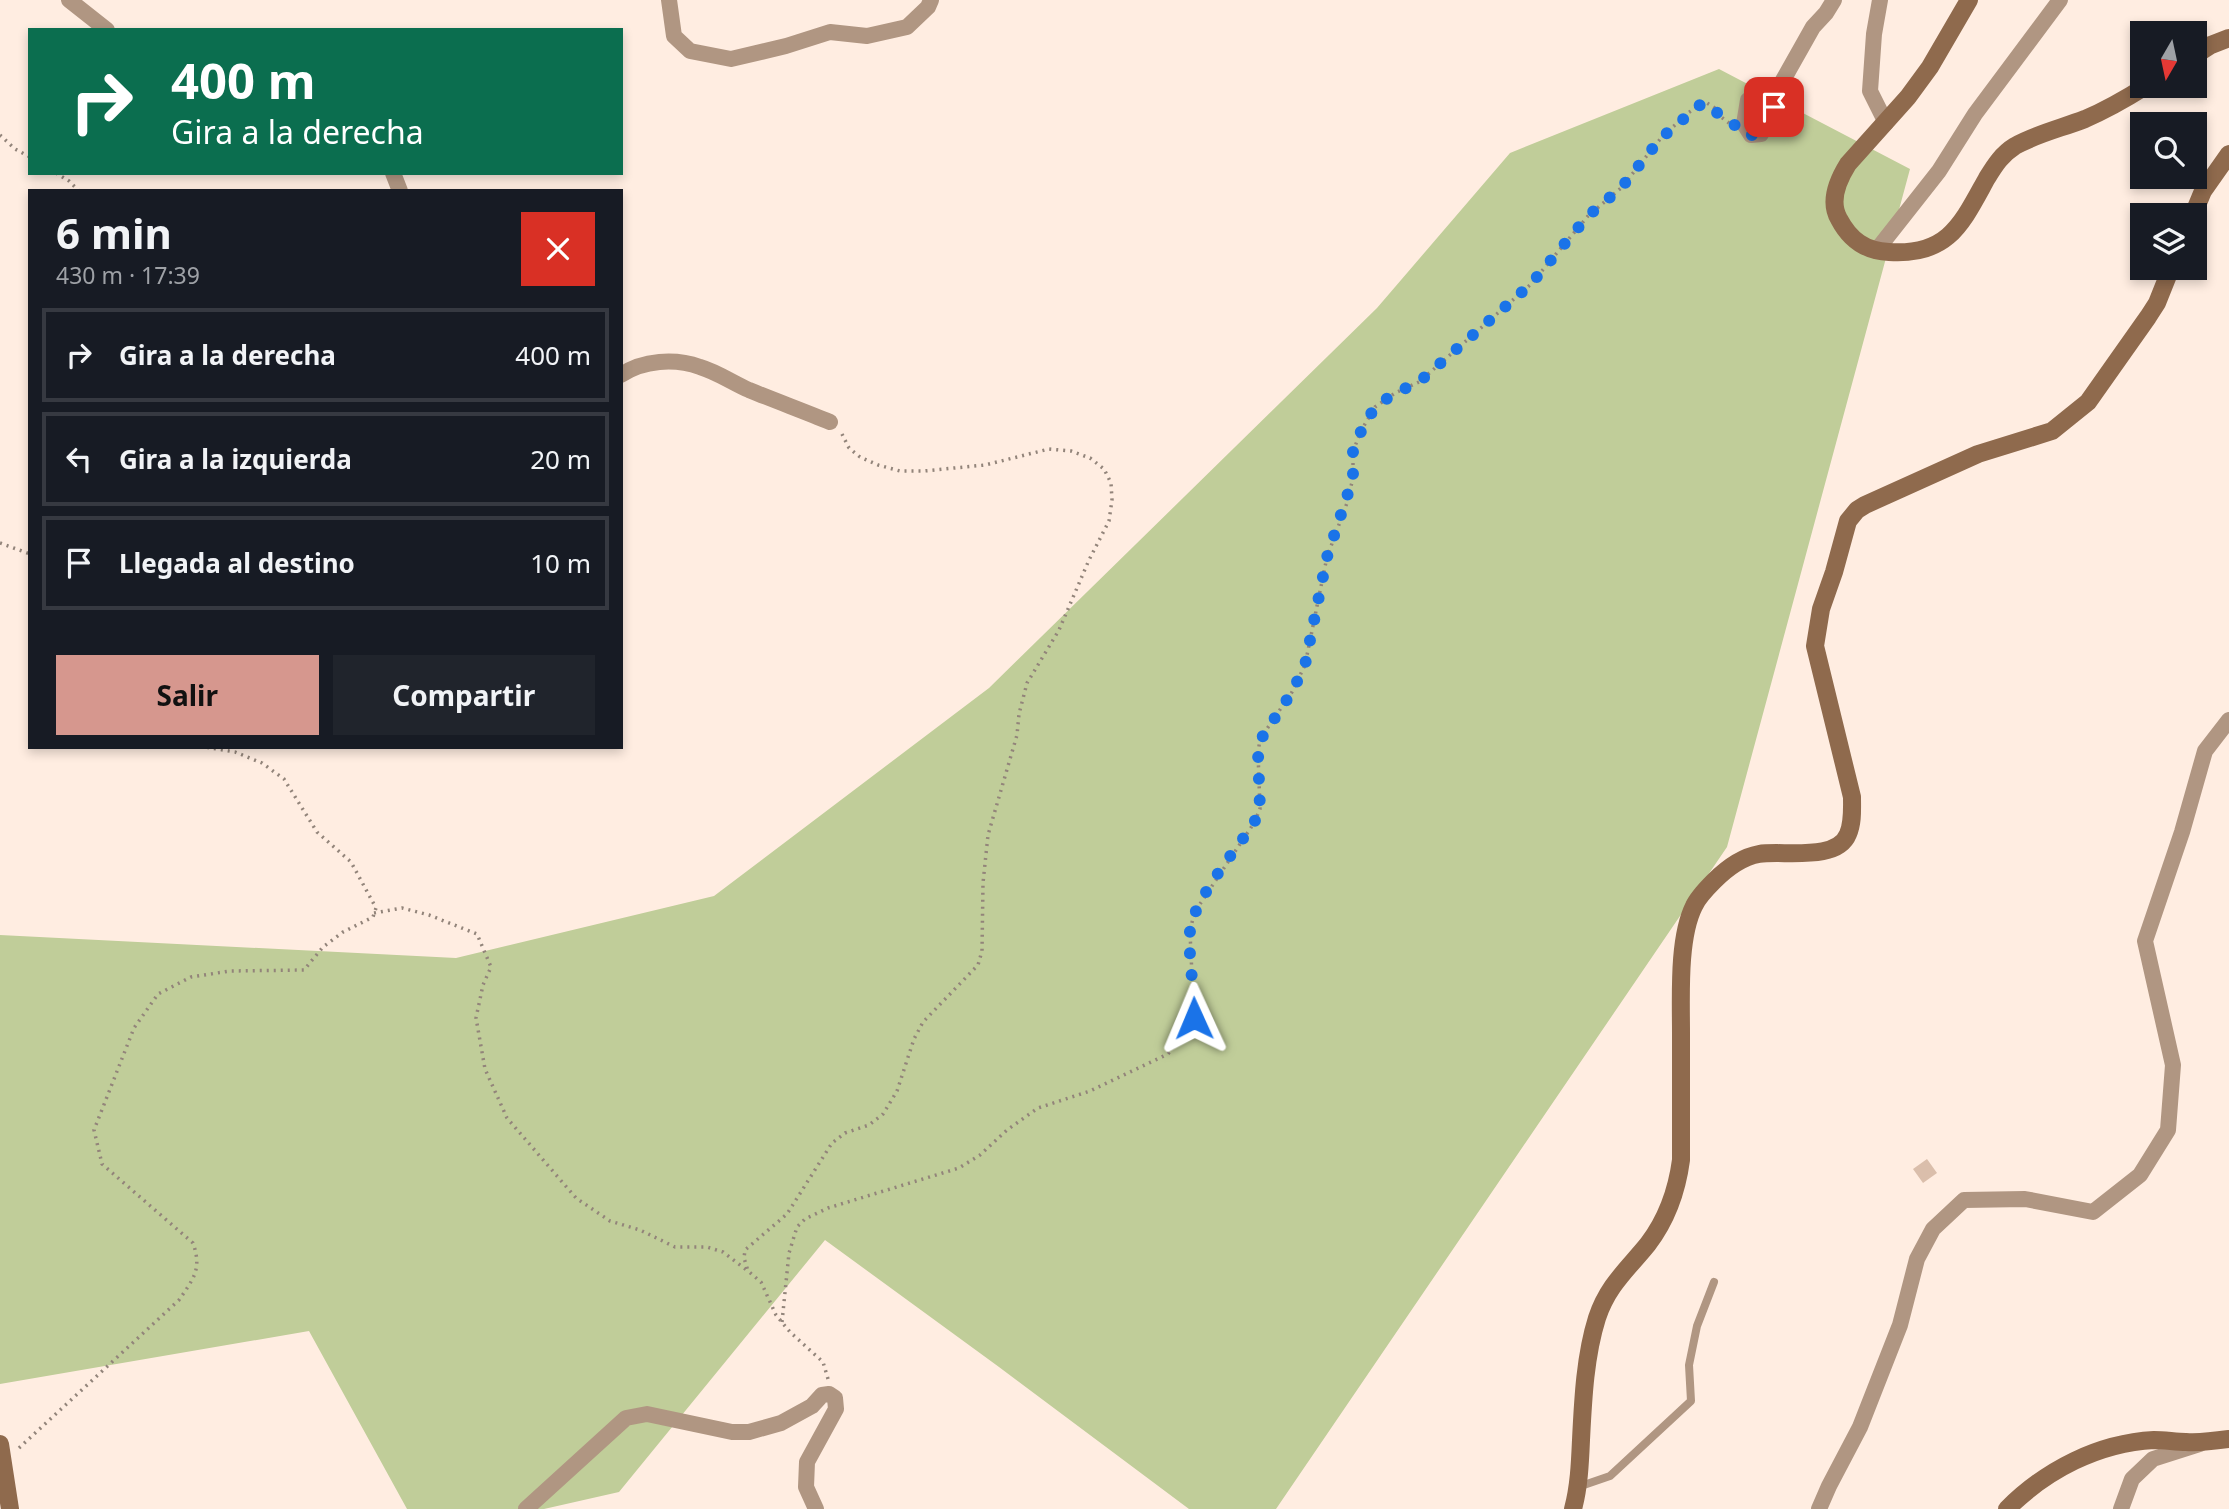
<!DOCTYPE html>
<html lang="es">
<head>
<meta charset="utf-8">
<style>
	body { margin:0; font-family:"Noto Sans",sans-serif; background:#20242c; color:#f1f3f6; height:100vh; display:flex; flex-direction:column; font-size:26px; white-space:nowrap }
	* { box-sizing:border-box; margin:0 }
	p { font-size:23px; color:#9ea1a6 }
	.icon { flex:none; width:38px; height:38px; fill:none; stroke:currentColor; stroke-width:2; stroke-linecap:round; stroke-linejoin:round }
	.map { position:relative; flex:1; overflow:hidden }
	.details { position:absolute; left:28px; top:189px; width:595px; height:560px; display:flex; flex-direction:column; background:#171b24; border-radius:0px; box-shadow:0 4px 10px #0003 }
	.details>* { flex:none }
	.hud { position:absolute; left:28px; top:28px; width:595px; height:147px; border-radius:0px; box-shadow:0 4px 10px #0003; background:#0b6e4f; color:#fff; overflow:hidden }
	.needle { width:46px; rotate:189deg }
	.fabs { position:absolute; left:2130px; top:21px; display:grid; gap:14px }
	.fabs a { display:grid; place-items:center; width:77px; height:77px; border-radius:0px; background:#171b24; box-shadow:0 4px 10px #0003; font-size:35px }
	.pin { position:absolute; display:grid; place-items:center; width:60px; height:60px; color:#fff; margin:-30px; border-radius:14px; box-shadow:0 4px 10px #0006 }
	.me { position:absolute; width:77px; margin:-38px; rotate:359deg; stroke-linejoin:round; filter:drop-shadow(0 0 5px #0008) }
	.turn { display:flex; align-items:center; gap:24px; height:147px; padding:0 28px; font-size:32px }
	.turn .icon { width:91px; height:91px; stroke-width:2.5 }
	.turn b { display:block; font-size:49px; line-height:60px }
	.round { display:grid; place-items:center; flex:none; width:74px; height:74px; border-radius:0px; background:#20242c }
	.overview { display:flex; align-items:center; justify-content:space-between; height:119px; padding:0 28px }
	h1 { font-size:42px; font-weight:700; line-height:52px }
	.action { display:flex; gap:14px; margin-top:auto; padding:14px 28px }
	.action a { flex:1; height:80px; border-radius:0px; background:#d6978e; color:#111; font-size:28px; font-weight:700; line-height:80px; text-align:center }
	.action a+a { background:#20242c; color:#f1f3f6 }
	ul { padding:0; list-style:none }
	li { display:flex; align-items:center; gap:21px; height:94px; margin:0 14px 10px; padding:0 14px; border:4px solid #363941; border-radius:0px }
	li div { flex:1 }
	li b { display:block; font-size:26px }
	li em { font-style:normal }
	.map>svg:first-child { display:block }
	.green { fill:#c0cd99 }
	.building { fill:#dabeab }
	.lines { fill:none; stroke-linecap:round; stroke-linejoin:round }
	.path { stroke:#92847a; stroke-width:3.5; stroke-dasharray:2 5; stroke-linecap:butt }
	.lane { stroke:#b09682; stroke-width:8 }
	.street { stroke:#b09682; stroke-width:16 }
	.secondary { stroke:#8f6a4d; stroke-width:18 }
	.route { stroke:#1a73e8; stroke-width:12; stroke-dasharray:0 21.6 }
</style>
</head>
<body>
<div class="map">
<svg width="2229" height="1509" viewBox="0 0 2229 1509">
	<rect width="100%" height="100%" fill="#ffede1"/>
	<polygon class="green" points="1719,69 1910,169 1727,847 1276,1509 1189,1509 999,1367 825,1240 619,1492 544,1509 407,1509 309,1331 0,1384 0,935 456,958 714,896 989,688 1377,308 1510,153"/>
	<polygon class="building" points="1927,1159 1937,1173 1923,1183 1913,1169"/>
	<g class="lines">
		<g class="path">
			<polyline points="0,135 15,149 30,157"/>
			<polyline points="56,173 69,181 79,191"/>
			<polyline points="0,543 30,554"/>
			<polyline points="374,913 402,908 429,915 477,934 491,967 483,985 476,1018 485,1069 507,1118 576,1198 610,1221 640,1230 675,1247 707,1247 723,1252 748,1271"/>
			<polyline points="782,1322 789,1253 797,1227 805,1219 828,1208 959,1168 980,1155 1007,1130 1038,1108 1090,1091 1168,1054 1194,1019 1190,932 1194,913 1254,823 1260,809 1258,753 1260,739 1292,692 1305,665 1327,557 1347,503 1353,478 1353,451 1362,429 1375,407 1395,393 1419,382 1530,285 1588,216 1621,188 1661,138 1688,113 1701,104 1707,103 1715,108 1720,116 1729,123"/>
			<polyline points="828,1379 823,1362 790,1332 776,1315 761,1282 748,1271 744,1258 745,1250 787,1214 832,1143 845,1133 869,1125 883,1114 897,1091 914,1039 923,1022 978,965 982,951 983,883 988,835 1017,735 1019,714 1027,683 1059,630 1089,560 1109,521 1112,500 1111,483 1104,469 1090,458 1071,451 1049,449 985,465 924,471 900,471 878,465 860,457 849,448 842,434"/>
			<path d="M19 1448 179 1300C194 1278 202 1269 193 1243L102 1164 94 1130 134 1028 158 994 191 977 230 971 304 970 323 947 343 932 373 917 376 908 351 862 317 832 284 779 262 763 235 752 205 747"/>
		</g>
		<polyline class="lane" points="1578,1487 1610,1476 1691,1401 1689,1365 1697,1326 1714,1282"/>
		<g class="street">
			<polyline points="69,0 107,30"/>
			<polyline points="669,0 674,36 690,51 731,59 786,46 830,32 867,36 907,27 928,7 931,0"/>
			<polyline points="1880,0 1874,34 1870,91 1886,123"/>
			<polyline points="1748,100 1744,124 1751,135 1761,134 1774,107 1782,82 1813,27 1826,13 1834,0"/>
			<polyline points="393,173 400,191"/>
			<polyline points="1876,251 1939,171 1975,114 2060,0"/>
			<path d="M621 375C643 360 675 358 700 367 717 372 733 383 749 390 776 401 803 411 830 422"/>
			<polyline points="526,1509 626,1418 647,1414 732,1432 749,1432 781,1423 812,1406 822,1395 829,1394 835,1398 836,1409 807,1462 806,1487 816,1509"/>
			<polyline points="1819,1509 1829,1486 1860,1427 1900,1325 1917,1259 1933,1229 1964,1200 2025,1199 2093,1212 2140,1175 2168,1130 2173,1065 2145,941 2182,832 2205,751 2229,720"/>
			<polyline points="2121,1509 2132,1479 2153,1459 2200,1444"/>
		</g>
		<g class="secondary">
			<path d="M1969 0 1930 67 1908 97 1848 164C1838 180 1829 202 1839 219 1850 240 1865 251 1889 252 1949 256 1962 223 1987 178 1995 165 2002 154 2015 146 2036 134 2062 128 2085 119 2106 110 2127 98 2146 86"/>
			<polyline points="2194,56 2211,45 2229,38"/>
			<polyline points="2193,215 2203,191 2229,154"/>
			<polyline points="0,1444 10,1509"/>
			<path d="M1573 1509C1579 1487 1580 1463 1581 1440 1583 1400 1585 1356 1597 1318 1608 1285 1627 1270 1648 1244 1667 1219 1677 1190 1681 1160 1681 1117 1681 1075 1681 1032 1681 996 1678 938 1694 906 1698 897 1708 887 1714 881 1726 869 1742 857 1759 854 1782 850 1837 862 1848 834 1853 823 1852 809 1852 797L1815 646 1821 609 1834 572 1848 521 1857 510 1865 505 1978 454 2052 431 2088 402 2148 317 2157 303 2171 268"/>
			<path d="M2007 1509C2046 1470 2098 1443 2154 1440 2165 1440 2176 1442 2186 1442 2201 1443 2215 1441 2229 1439"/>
		</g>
	</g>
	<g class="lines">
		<path class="route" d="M1194 1018C1195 990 1188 960 1190 931 1193 901 1236 850 1254 823L1260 809 1258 753 1261 739 1292 692 1305 665 1327 557 1353 478V451L1362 429 1375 407 1395 393 1419 382 1530 285 1588 216 1621 188 1661 138 1701 104C1715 102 1714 113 1724 120 1731 125 1740 126 1748 129L1751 135 1760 134 1774 107"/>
	</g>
</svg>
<div class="fabs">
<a><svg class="needle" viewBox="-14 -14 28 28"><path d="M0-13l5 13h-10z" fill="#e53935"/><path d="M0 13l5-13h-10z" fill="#9ea1a6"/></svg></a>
<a><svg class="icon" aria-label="search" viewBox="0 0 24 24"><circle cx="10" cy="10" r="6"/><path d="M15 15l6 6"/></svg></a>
<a><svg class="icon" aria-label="layers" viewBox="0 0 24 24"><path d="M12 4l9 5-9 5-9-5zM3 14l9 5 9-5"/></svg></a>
</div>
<div class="pin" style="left:1774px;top:107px;background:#d93025"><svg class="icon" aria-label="arrive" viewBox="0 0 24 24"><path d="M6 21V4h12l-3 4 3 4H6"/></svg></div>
<svg class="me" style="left:1194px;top:1018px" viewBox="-20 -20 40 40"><path d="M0-17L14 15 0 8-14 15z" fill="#1a73e8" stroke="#fff" stroke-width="4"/></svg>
<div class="hud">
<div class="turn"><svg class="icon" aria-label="right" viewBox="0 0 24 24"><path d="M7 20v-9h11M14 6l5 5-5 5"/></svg><div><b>400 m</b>Gira a la derecha</div></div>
</div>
<section class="details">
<div class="overview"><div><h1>6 min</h1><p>430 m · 17:39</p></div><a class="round" style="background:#d93025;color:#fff"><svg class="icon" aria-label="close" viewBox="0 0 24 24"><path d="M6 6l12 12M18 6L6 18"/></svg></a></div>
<ul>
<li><svg class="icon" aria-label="right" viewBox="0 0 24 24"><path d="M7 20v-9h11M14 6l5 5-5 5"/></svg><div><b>Gira a la derecha</b></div><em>400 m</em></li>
<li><svg class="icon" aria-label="left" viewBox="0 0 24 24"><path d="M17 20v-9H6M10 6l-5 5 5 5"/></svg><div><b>Gira a la izquierda</b></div><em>20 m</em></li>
<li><svg class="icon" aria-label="arrive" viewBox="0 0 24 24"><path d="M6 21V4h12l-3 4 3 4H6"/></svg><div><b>Llegada al destino</b></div><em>10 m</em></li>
</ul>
<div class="action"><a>Salir</a><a>Compartir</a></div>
</section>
</div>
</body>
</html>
